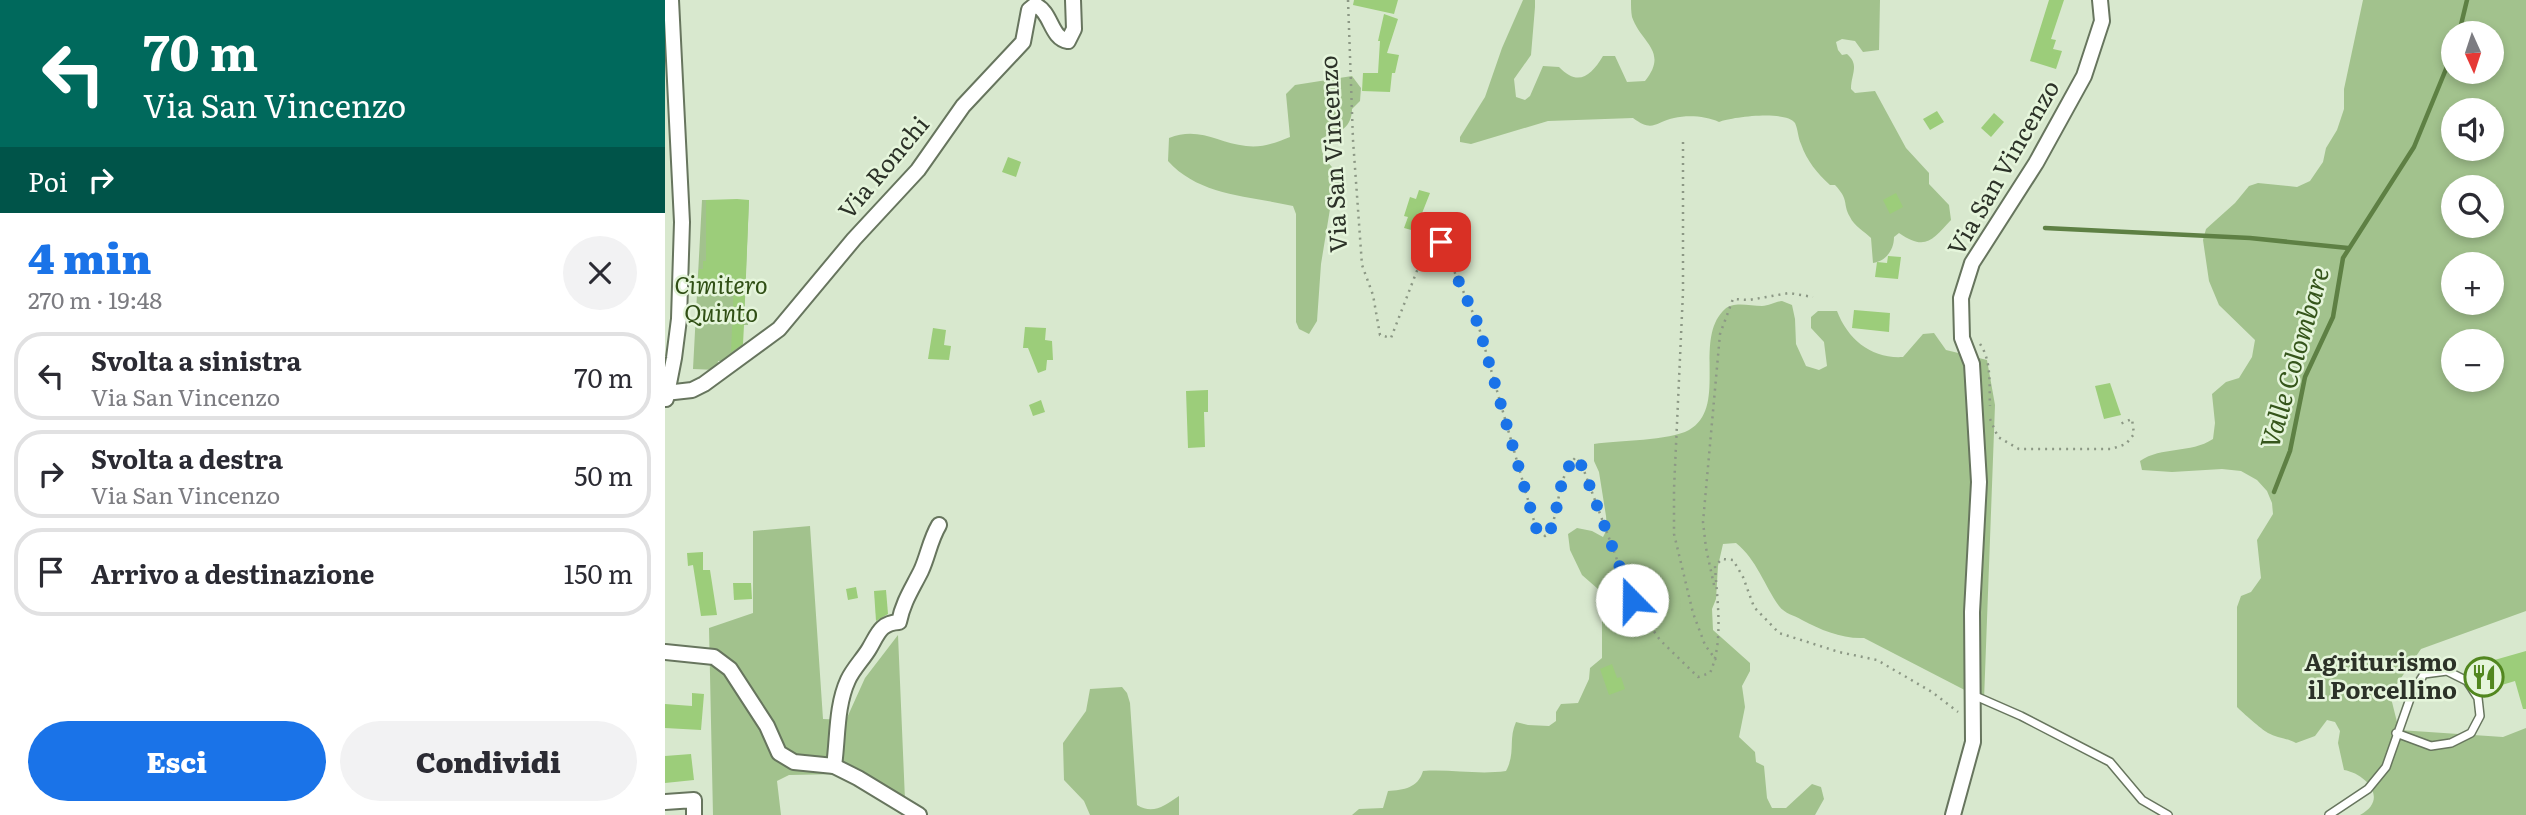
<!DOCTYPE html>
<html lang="it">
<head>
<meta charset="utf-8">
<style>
	body { margin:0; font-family:Literata,serif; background:#f2f2f3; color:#2b2b33; height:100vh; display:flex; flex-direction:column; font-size:26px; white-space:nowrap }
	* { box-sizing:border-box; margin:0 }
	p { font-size:23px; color:#7c7c81 }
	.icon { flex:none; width:38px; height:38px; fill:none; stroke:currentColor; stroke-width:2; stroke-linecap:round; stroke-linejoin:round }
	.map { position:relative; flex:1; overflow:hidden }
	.drawer { display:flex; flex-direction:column; background:#fff; width:665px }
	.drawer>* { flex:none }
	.guide { background:#00695c; color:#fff; overflow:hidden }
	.needle { width:46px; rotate:177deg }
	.fabs { position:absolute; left:1776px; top:21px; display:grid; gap:14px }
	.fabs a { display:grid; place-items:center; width:63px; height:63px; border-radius:50%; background:#fff; box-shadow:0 4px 10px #0003; font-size:35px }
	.pin { position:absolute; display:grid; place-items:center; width:60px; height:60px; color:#fff; margin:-30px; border-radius:14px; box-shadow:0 4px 10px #0006 }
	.me { position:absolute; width:77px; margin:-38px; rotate:338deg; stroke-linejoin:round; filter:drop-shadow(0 0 5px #0008) }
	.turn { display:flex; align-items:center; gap:24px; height:147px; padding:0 28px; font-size:32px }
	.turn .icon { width:91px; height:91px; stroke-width:2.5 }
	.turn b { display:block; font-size:49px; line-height:60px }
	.then { display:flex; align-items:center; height:66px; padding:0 28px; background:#0003; gap:14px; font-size:26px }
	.round { display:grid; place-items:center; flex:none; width:74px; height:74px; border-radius:37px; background:#f2f2f3 }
	.headline { display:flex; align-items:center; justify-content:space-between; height:119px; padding:0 28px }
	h1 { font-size:42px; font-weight:800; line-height:52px; color:#1a73e8 }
	.cta { display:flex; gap:14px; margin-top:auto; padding:14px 28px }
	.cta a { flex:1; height:80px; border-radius:42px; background:#1a73e8; color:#fff; font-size:28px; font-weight:800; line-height:80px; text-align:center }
	.cta a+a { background:#f2f2f3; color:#2b2b33 }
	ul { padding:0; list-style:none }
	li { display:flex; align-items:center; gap:21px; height:88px; margin:0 14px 10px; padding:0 14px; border:4px solid #e1e1e2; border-radius:28px }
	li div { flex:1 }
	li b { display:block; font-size:26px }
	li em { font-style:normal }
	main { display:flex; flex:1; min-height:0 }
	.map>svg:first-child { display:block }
	.green { fill:#a2c28d; fill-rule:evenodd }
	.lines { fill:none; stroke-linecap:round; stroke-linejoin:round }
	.stream { stroke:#5e8044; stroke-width:4.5 }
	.building { fill:#9ccd7a }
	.lane-casing { stroke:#67755e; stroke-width:10 }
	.street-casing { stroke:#67755e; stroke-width:18 }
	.path { stroke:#8c9885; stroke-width:2.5; stroke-dasharray:2 5; stroke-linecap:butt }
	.lane { stroke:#fff; stroke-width:7 }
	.street { stroke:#fff; stroke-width:14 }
	.route { stroke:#1a73e8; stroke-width:12; stroke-dasharray:0 21.6 }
	.labels { text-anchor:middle; stroke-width:5; stroke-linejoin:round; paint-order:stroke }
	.street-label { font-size:24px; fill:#2c3228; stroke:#e5f5db }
	.park-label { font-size:24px; font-style:italic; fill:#304f15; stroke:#e5f5db }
	.poi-label { font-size:24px; font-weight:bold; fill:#2c3228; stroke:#e5f5db; text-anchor:end }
	.water-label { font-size:26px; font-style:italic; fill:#35551b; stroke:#e5f5db }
</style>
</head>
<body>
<main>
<section class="drawer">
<div class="guide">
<div class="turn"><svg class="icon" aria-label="left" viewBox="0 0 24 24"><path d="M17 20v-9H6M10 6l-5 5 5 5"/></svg><div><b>70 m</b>Via San Vincenzo</div></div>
<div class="then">Poi<svg class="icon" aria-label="right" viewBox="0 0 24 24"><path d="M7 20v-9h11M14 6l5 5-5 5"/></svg></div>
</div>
<div class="headline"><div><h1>4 min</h1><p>270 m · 19:48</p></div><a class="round"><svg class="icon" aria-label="close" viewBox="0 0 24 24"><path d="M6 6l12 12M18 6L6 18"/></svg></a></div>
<ul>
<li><svg class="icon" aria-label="left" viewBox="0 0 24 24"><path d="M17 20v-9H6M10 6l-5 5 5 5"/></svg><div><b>Svolta a sinistra</b><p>Via San Vincenzo</p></div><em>70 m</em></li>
<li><svg class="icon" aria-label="right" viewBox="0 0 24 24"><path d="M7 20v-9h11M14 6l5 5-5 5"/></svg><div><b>Svolta a destra</b><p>Via San Vincenzo</p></div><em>50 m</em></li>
<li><svg class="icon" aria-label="arrive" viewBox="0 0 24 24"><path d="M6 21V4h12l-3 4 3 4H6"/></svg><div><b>Arrivo a destinazione</b></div><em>150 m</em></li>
</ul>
<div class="cta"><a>Esci</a><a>Condividi</a></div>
</section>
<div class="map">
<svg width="1861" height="815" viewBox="0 0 1861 815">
	<rect width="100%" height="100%" fill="#d8e8ce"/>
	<g class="green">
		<path d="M858 0H870V7L866 55 849 79 851 97 860 100 865 96 878 66 894 67C913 87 926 76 938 56H950L962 82 980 81C1004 51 976 43 967 17 966 12 966 6 966 0H1215L1214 50 1198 52 1190 41 1177 39 1171 42 1173 50 1177 55 1182 54C1195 65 1186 74 1186 89L1190 93 1210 91 1241 148 1264 173V184L1284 205 1286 220C1268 239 1261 252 1234 233L1229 237C1229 250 1221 261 1208 263L1206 238C1199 231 1189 226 1185 217 1177 203 1185 201 1170 185H1165C1152 173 1142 161 1136 144 1133 138 1133 129 1130 123 1121 110 1067 117 1054 122 1041 116 1023 115 1009 118 990 122 988 133 968 118L883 121 806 144 795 142V137L820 97 837 48Z"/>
		<path d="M1698 0H1861V611L1756 649 1725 694 1734 730 1838 737 1861 728V815H1695C1724 800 1702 774 1679 770L1673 743 1675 731 1670 722 1662 720 1650 736 1631 743C1622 738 1612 738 1603 733 1596 729 1578 713 1572 707V607L1576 596 1586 592 1596 578 1592 540 1608 514 1607 503 1602 491 1592 480 1576 471 1557 469 1507 472 1477 470 1475 461C1497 446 1525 454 1548 439L1550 423 1547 394 1561 382 1574 378 1587 357 1590 340 1554 305 1544 281 1538 240 1541 229 1570 203 1584 186 1593 183 1632 187 1645 181 1658 162 1661 148 1672 130 1679 109V89ZM1788 33H1827V72H1788ZM1788 110H1827V149H1788ZM1788 187H1827V226H1788ZM1788 264H1827V303H1788ZM1788 341H1827V380H1788Z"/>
		<path d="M687 76 696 88 695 101 687 109C687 116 685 124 678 129 675 131 670 130 667 132 643 144 665 167 678 177V198L665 209 656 264 652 321 644 334 634 329 631 322V214L628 206C585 196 534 196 503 161L504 138C534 126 553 143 581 146 597 148 610 143 625 137L621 94 630 85Z"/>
		<polygon points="37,200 84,200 79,315 83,316 83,325 78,325 77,355 73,361 53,361 52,370 28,369"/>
		<path d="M1117 301 1127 305 1130 319 1131 344 1141 366 1154 370 1162 366 1159 342 1146 328V317L1153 311H1172C1183 340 1207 359 1238 357L1258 334 1269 333 1281 350 1322 360 1330 405 1319 700 1199 638C1177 639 1156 630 1137 620 1129 615 1120 614 1114 606 1099 585 1092 560 1071 543L1058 544 1053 566 1051 599 1047 609 1048 630 1085 663V671L1077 686 1080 707 1074 737 1090 752 1091 762 1099 766 1102 798 1107 808H1121L1147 784 1156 787 1159 799 1150 815H687L694 809 718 808 723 791C739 790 753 788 758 771 786 769 813 775 841 771 851 752 843 740 851 722L863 725 884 726 891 721V712L896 704 913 703 924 679 925 668 937 658V598L933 589 917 575 905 550 903 534 912 528 927 531 938 537 942 529 941 516 934 472 929 461V444C954 440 1004 441 1024 430 1064 407 1027 339 1060 309 1069 301 1085 306 1097 306 1104 306 1110 302 1117 301Z"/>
		<polygon points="145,526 158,719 181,720 200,678 233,635 240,800 177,774 124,775 112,781 116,815 48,815 44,628 88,613 88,531"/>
		<path d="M457 687 462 693 465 703 472 805C488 815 499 806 514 796V815H425L419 801 399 780 398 743 421 711 425 689Z"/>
	</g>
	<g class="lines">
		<g class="stream">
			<polyline points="1794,33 1802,0"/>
			<polyline points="1380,228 1585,238 1683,248"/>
			<polyline points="1609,492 1625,451 1640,377 1668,317 1678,258 1749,147 1788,52"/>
		</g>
	</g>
	<g class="building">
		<polygon points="689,0 733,0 729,14 688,5"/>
		<polygon points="1384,0 1399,0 1386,39 1391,40 1388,49 1397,51 1391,69 1365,61"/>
		<polygon points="719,14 733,19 722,53 734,55 730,73 727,73 725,92 697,91 698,73 713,73 715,41 713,41"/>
		<polygon points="1272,111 1279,122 1265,130 1258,119"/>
		<polygon points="1329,113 1339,122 1326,137 1316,128"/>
		<polygon points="343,157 356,162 351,177 337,172"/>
		<polygon points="754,190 765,193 750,231 739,228 743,217 739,216 745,197 751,199"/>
		<polygon points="1231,193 1238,207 1225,214 1218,200"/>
		<polygon points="72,199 84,200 79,325 78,344 66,352 69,281 33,280 34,269 38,269 38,261 41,261 41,200"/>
		<polygon points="1223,256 1236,257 1233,279 1210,277 1212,262 1222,263"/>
		<polygon points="1189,310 1225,313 1224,332 1187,328"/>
		<polygon points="360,327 381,328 380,340 387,341 388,360 382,360 381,370 373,373 363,348 358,348"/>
		<polygon points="268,328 281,330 279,345 286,346 284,360 263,359"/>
		<polygon points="1445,383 1456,415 1439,419 1430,386"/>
		<polygon points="543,390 543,412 539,412 540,447 523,448 521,391"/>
		<polygon points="376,400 380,412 368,416 364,405"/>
		<polygon points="38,552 38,570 45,570 52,615 36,616 28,565 23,566 22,553"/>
		<polygon points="68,583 86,583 87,599 69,600"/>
		<polygon points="191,587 193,598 183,600 181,589"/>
		<polygon points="221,590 223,614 211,621 209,591"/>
		<polygon points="1861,651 1861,709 1858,709 1850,681 1820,690 1812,665"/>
		<polygon points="947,664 952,678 956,677 960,689 944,695 935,669"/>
		<polygon points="27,693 39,694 36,730 0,728 0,704 27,706"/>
		<polygon points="26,754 29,780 0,783 0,756"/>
	</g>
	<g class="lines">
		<g class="lane-casing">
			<g id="lane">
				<polyline points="1308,695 1356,716 1445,762 1477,800 1503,815"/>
				<polyline points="1664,815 1703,789 1721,767 1747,693 1759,674 1782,671 1802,681 1813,698 1815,716 1806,733 1786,743 1766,746 1731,733"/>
			</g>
		</g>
		<g class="street-casing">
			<g id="street">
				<path d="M0 393 27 390 39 384 114 329 189 239 253 170 298 106 358 42 364 10 370 5C387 12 385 38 403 41L409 29 408 0"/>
				<polyline points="1,399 9,358 14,319 17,222 6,0"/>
				<polyline points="0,652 49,657 65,669 102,726 114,753 129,762 169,766 193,778 254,815"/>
				<path d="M169 766C173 738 171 706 183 680 188 669 198 659 204 649 213 634 215 623 234 622 238 602 247 589 256 571 263 556 265 540 274 525"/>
				<polyline points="0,802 29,800 29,815"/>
				<polyline points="1288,815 1308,742 1307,612 1314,482 1307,364 1297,338 1296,298 1307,263 1371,163 1419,76 1437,21 1435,0"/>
			</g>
		</g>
		<g class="path">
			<path d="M683 0 688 140 697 265 708 295 715 335 726 338 760 250 767 241 776 242 813 324 871 528 880 536 885 531C895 507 892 477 911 457L918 468 967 600 995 640 1033 677 1045 673C1059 641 1052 601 1050 566L1057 559 1068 560 1078 577 1089 607 1114 633 1174 652 1212 660 1267 692 1293 712"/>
			<polyline points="1018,142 1018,292 1009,489 1009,534 1028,613 1040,645 1051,660"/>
			<polyline points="29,319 68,319"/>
			<path d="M1315 344C1327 361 1324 386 1325 406"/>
			<polyline points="1325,419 1333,437 1354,449 1446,449 1461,444 1469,434 1467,419 1455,424"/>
			<polyline points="1049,585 1041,548 1038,522 1055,334 1068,299 1084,300 1124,293 1148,297"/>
		</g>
		<use href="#lane" class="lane"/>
		<use href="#street" class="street"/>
	</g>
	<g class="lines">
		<path class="route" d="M776 242 813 324 871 528 880 536 885 531C895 507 892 477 911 457L918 468 967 600"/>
	</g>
	<defs>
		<g id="restaurant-ring" transform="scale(2.0125)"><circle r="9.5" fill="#e5f5db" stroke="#52871f" stroke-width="1.5"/><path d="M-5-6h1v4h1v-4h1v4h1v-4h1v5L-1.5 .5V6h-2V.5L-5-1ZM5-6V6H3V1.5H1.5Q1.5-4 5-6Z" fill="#52871f"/></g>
	</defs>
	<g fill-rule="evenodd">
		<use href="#restaurant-ring" x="1819" y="677"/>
	</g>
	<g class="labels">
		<g class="street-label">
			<text transform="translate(669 154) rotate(-93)" y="8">Via San Vincenzo</text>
			<text transform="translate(219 168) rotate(-50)" y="8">Via Ronchi</text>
			<text transform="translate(1339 168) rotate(-60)" y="8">Via San Vincenzo</text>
		</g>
		<g class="park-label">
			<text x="56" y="294">Cimitero<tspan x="56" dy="28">Quinto</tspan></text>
		</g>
		<g class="poi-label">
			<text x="1792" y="671">Agriturismo<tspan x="1792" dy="28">il Porcellino</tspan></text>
		</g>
		<g class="water-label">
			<text transform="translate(1630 358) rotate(-74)" y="9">Valle Colombare</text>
		</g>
	</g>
</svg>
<div class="fabs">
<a><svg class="needle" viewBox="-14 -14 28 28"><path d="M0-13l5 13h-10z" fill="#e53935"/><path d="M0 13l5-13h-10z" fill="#7c7c81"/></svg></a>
<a><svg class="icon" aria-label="sound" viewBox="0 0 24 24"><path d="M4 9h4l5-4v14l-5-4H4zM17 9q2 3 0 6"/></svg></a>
<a><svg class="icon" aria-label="search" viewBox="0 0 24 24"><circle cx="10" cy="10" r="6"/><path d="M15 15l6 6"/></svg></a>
<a>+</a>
<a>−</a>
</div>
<div class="pin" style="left:776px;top:242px;background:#d93025"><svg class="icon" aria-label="arrive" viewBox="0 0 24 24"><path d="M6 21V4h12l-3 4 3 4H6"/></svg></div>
<svg class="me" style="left:967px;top:600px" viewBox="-20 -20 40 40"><circle r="19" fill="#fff"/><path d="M0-13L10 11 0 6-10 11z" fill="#1a73e8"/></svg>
</div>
</main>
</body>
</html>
